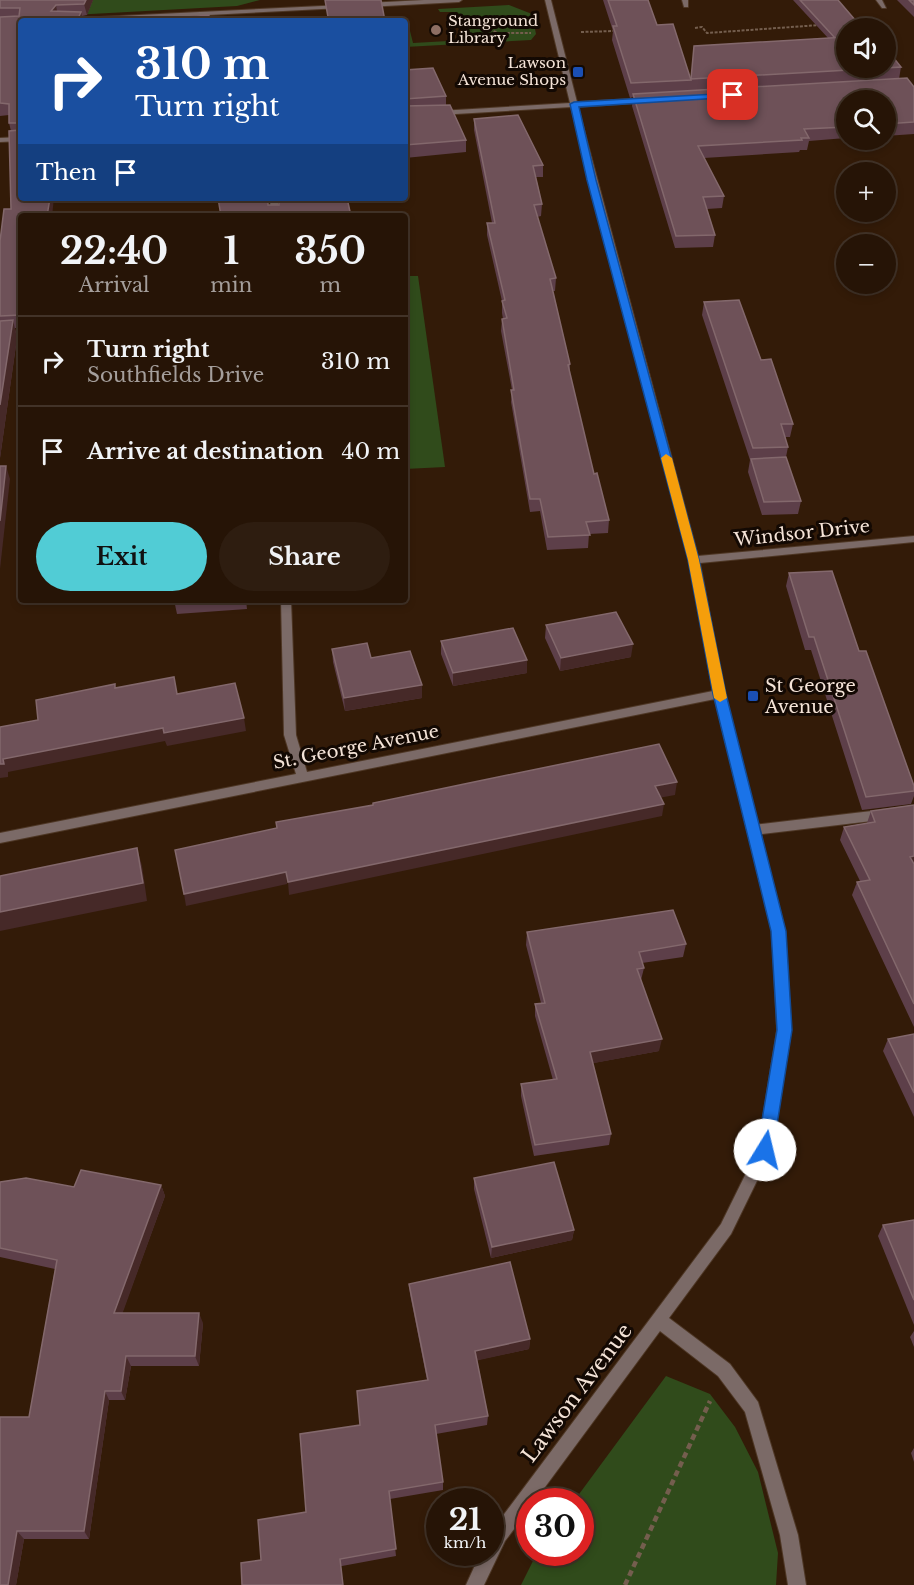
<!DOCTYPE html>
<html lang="en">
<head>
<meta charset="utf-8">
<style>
	body { margin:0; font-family:"Libre Baskerville",serif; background:#2e1d10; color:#f1f3f6; height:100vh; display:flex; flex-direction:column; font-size:22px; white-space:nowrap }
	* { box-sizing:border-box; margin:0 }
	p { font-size:20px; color:#a49e9b }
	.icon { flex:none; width:33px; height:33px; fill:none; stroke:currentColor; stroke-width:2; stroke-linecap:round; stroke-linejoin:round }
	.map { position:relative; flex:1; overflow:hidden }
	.sheet { position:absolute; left:18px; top:213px; width:390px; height:390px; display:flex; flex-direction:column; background:#261406; border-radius:6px; box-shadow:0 3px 9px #0003,0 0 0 2px #423328 }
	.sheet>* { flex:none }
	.hud { position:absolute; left:18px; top:18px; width:390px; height:183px; border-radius:6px; box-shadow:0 3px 9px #0003,0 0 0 2px #423328; background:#1a4fa0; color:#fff; overflow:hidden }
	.fabs { position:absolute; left:836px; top:18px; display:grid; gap:12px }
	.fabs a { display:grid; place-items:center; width:60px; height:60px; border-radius:50%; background:#261406; box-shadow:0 3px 9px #0003,0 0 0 2px #423328; font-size:30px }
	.speed { position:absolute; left:426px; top:1488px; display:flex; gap:12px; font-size:30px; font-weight:700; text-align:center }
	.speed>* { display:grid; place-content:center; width:78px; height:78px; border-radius:50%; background:#261406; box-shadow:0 3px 9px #0003,0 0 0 2px #423328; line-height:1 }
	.speed small { font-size:15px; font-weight:400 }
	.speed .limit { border:9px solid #d22; background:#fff; color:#111 }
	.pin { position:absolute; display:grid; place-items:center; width:51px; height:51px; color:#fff; margin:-26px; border-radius:12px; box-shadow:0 3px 9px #0006 }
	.me { position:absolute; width:66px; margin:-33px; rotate:9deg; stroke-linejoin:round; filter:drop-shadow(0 0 4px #0008) }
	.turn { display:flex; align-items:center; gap:21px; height:126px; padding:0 18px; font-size:27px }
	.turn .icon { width:78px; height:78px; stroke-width:2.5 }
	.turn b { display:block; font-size:42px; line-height:51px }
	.then { display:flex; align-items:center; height:57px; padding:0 18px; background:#0003; gap:12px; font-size:22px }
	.eta { display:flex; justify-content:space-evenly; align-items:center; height:102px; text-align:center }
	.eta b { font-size:36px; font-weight:700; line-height:42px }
	.action { display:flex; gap:12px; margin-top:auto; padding:12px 18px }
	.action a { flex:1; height:69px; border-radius:36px; background:#51ccd5; color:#111; font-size:24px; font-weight:700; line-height:69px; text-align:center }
	.action a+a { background:#2e1d10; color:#f1f3f6 }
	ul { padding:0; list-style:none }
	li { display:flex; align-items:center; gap:18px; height:90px; padding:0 18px; border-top:2px solid #423328 }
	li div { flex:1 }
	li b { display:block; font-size:22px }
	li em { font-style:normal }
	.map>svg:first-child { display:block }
	.green { fill:#304b1b }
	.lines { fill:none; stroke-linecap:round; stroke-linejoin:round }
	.lane-casing { stroke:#4e3725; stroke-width:2 }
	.street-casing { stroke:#4e3725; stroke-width:2 }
	.path-far1 { stroke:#745e4e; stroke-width:2; stroke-dasharray:3 1.5; stroke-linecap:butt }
	.path { stroke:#745e4e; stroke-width:4.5; stroke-dasharray:6 4; stroke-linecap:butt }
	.lane { fill:#7b6a67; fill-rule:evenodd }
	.street { fill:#7b6a67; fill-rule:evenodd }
	.wall { fill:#5d3f49 }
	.shaded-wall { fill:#462928 }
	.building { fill:#6e5158; stroke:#83686c; stroke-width:1.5 }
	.route { fill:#1a73e8; stroke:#114b97; stroke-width:1.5 }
	.slow { fill:#f59e0b }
	.education-dot { fill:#8d6e63; stroke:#130903; stroke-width:2 }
	.transit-dot { fill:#1a4fb4; stroke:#130903; stroke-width:2 }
	.labels { text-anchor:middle; stroke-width:6; stroke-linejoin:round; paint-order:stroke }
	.far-poi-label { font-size:15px; fill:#f4e3d7; stroke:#130903; text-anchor:start }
	.street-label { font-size:18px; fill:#f4e3d7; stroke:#130903 }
	.poi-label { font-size:18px; fill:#f4e3d7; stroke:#130903; text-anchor:start }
	.near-street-label { font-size:21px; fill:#f4e3d7; stroke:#130903 }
</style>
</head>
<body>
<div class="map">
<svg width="914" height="1585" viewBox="0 0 914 1585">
	<rect width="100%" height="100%" fill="#331b08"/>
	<g class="green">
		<polygon points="0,0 260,0 237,6 0,19"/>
		<polygon points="509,5 532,14 536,34 531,40 405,47 405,21 388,20 407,19 413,43 466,40 457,12 440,12 438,9"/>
		<polygon points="405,276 418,276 445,467 405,469"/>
		<polygon points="666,1376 710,1394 735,1427 758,1472 778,1553 776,1585 521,1585 537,1553 580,1552 580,1502 574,1501"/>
	</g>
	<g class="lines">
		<g class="lane-casing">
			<polygon id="lane" points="914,806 914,816 753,835 749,833 747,830 749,827 753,825"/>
		</g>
		<g class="street-casing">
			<g id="street">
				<polygon points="424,0 462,0 459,2 367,7 364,5 367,3"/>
				<polygon points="545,0 551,0 577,102 649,98 653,100 649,102 578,107 698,556 914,536 914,542 700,563 725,694 784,931 791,1030 772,1150 731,1234 669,1318 730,1364 758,1402 798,1535 806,1585 788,1585 780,1535 745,1412 718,1376 660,1331 534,1502 530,1502 530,1508 505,1541 484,1585 466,1585 481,1552 490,1552 490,1533 493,1529 721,1224 758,1149 777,1030 772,931 715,699 0,843 0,833 296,774 284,735 281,600 291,600 296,735 307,772 713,691 689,560 571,107 439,115 435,113 439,111 570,103"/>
				<polygon points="682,0 688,0 688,7 684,7"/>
				<polygon points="876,0 882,0 886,8 882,8"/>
				<polygon points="343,5 343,7 341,8 95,21 55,21 58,19"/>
				<polygon points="21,137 21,141 0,142 0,138"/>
				<polygon points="270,198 278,198 279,216 271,216"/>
			</g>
		</g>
		<g class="path-far1">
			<polyline points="469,20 498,33 531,33"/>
			<polyline points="695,28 702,27 707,33 820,25"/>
			<polyline points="581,32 615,31"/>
		</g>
		<polyline class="path" points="625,1585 710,1401"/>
		<use href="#lane" class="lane"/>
		<use href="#street" class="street"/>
	</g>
	<g class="wall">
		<polygon points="0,0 93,0 87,15 82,16 21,216 21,328 15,328 17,338 0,458 0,241 11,209 11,131 9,123 9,115 0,116"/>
		<polygon points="603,0 648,0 657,25 691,79 694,46 828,38 793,0 838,0 846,28 901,67 899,79 914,87 914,134 885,136 885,100 846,100 846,138 809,141 807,150 800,150 799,152 704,158 724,196 722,208 707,209 715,235 713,247 675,248 632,106 633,97 630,98 612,40 613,31"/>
		<polygon points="897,0 914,0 914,17"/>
		<polygon points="405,70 446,96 446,105 466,140 466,152 405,158"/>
		<polygon points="474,119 543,165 543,177 536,177 542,204 541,216 537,217 556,278 555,291 553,291 570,364 570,374 594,474 609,520 608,533 589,534 588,548 547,550 540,511 530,512 511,402 512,390 501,331 502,319 503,319 502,313 502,301 487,235 487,223 492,223 474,130"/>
		<polygon points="704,302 761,360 793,424 790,437 785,437 788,447 786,457 801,501 798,514 762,515 748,472 750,460 702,315"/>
		<polygon points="789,573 859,651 914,791 914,796 911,804 862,810 811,650 805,650 786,586"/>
		<polygon points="174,600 246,600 247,609 177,614"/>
		<polygon points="546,625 631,657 560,671 545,638"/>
		<polygon points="441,641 527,673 453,686 441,654"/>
		<polygon points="332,649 371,658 422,698 345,711 333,662"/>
		<polygon points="914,805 914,1027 852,895 857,882 860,881 840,840 844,827 867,823 871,811"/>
		<polygon points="527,932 686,944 683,957 642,963 644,968 641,980 659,1051 593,1063 611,1134 609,1145 534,1156 521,1096 521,1084 553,1080 535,1016 535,1004 541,1003 526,945"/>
		<polygon points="914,1034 914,1117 883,1051 888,1039"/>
		<polygon points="474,1178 574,1230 572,1240 491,1258 474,1189"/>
		<polygon points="0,1182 74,1187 161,1185 165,1196 122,1313 203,1323 199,1366 131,1366 125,1400 109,1400 89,1539 24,1539 16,1585 0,1585 55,1269 0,1257"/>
		<polygon points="914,1220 914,1325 878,1236 883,1225"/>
		<polygon points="409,1284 530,1339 529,1349 477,1360 488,1416 487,1425 436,1434 443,1482 443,1490 390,1499 396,1556 342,1566 261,1560 306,1512 360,1425 427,1380 410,1294"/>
		<polygon points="914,1331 914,1347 910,1337"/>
		<polygon points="914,1448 914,1462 911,1453"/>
	</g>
	<g class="shaded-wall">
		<polygon points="86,0 93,0 87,15 84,4"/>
		<polygon points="56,5 58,17 51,11"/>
		<polygon points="81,12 83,21 77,21"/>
		<polygon points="50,198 54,198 52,216 47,216"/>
		<polygon points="13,320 17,338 0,458 0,405"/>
		<polygon points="6,466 10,479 0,569 0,521"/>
		<polygon points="633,644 631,657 560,671 561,658"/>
		<polygon points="527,660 527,673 453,686 453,673"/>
		<polygon points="422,685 422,698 345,711 344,698"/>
		<polygon points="244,718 246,731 167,746 165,741 8,772 8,777 0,778 0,764 3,759 163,728"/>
		<polygon points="677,782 675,795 653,799 655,786"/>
		<polygon points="664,804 662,816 289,895 288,882"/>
		<polygon points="137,848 142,866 147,901 0,931 0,912"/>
		<polygon points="914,856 914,868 910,857"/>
		<polygon points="286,872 287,884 186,906 184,894"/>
		<polygon points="662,1039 659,1051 589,1064 590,1052"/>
		<polygon points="161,1185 165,1196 119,1323 114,1313"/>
		<polygon points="574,1230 572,1240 491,1258 492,1247"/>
		<polygon points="199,1313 203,1323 199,1366 195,1356"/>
		<polygon points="530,1339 529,1349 475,1361 475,1351"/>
		<polygon points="126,1356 131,1366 125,1400 121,1391"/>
		<polygon points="105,1391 109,1400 89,1539 84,1531"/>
		<polygon points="17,1531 24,1539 16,1585 8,1585"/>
	</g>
	<g class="building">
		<polygon points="0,0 86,0 84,4 56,5 51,11 81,12 77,21 21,21 21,198 50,198 47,216 21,216 21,315 0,316 0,241 4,209 11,209 9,131 20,130 20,123 9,123 9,104 0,103 0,17 19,16 20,8 0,8"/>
		<polygon points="325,0 381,0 385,21 240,21 328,17"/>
		<polygon points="608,0 648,0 657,25 673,24 691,80 631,83 613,26 617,26"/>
		<polygon points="800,0 838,0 862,28 846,28 846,37 835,38"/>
		<polygon points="909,0 914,0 914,5"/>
		<polygon points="209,15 208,21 137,21"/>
		<polygon points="846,37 846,68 885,68 885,47 901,67 691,79 694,46"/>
		<polygon points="433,68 446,96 405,99 405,70"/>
		<polygon points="907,78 914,87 914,122 885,124 885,100 846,100 846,127 804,129 809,138 801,138 802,140 698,146 724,196 703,197 715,235 676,236 633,94"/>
		<polygon points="450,105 466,140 405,145 405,106"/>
		<polygon points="518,115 543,165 533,166 542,204 534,205 556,278 550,279 570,364 568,365 594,474 597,473 609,520 586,522 590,535 548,537 540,499 530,499 511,390 514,390 502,319 507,318 502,301 505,300 487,223 495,223 474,119"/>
		<polygon points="218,198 268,198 268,205 279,205 279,198 347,198 351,216 303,216 302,215 288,216 221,216"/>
		<polygon points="739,300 761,360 771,359 793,424 781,424 788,447 753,448 704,302"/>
		<polygon points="13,320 0,405 0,321"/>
		<polygon points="786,457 801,501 764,502 751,459"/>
		<polygon points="0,466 6,466 0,521"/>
		<polygon points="832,571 859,651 866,651 914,786 914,791 866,797 814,637 809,637 789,573"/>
		<polygon points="616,612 633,644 561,658 546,625"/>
		<polygon points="513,628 527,660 453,673 441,641"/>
		<polygon points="367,643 371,658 410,651 422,685 344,698 332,649"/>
		<polygon points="174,677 177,694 235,683 244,718 164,733 163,728 3,759 4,764 0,764 0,727 38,720 36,700 115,684 115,688"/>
		<polygon points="659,744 677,782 655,786 664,804 288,882 286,872 184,894 175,850 277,828 276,822 373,805 373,803 469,783"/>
		<polygon points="914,805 914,856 910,857 914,864 914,1004 857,882 870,880 844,827 875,822 871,811"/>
		<polygon points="137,848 143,883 0,912 0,876"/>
		<polygon points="673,910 686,944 639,952 644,968 637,969 662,1039 590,1052 611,1134 535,1145 521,1084 557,1079 535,1004 545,1003 527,932"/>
		<polygon points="914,1034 914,1093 888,1039"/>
		<polygon points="554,1162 574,1230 492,1247 474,1178"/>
		<polygon points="81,1170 161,1185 114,1313 199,1313 195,1356 126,1356 121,1391 105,1391 84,1531 17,1531 8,1585 0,1585 0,1417 29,1417 57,1260 0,1248 0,1182 26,1178 74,1187"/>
		<polygon points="914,1220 914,1300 883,1225"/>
		<polygon points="510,1262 530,1339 475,1351 488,1416 435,1425 443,1482 389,1491 396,1549 340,1559 343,1585 242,1585 241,1563 261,1560 258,1520 306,1512 300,1434 360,1425 357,1391 428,1380 409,1284"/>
	</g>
	<polygon class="route" points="733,93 736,94 736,97 579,107 596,180 699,560 726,694 786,931 792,1030 773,1150 771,1156 765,1158 759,1156 757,1150 777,1030 771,931 713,694 688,560 587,180 570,104 574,102"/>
	<polygon class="slow" points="666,454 672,458 699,560 727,698 720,702 714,698 688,560 661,458"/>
	<circle class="education-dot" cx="436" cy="30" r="6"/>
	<g class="transit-dot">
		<rect x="572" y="66" width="12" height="12" rx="3"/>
		<rect x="747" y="690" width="12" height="12" rx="3"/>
	</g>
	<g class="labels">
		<g class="far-poi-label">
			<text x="448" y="26">Stanground<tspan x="448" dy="17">Library</tspan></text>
			<text x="566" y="68" text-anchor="end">Lawson<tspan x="566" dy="17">Avenue Shops</tspan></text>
		</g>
		<g class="street-label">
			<text transform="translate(802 533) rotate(-6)" y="6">Windsor Drive</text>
			<text transform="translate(356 747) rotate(-11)" y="6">St. George Avenue</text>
		</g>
		<g class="poi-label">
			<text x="765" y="692">St George<tspan x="765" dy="21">Avenue</tspan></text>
		</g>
		<g class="near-street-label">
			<text transform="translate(577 1393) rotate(-53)" y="7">Lawson Avenue</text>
		</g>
	</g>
</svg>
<div class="fabs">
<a><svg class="icon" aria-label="sound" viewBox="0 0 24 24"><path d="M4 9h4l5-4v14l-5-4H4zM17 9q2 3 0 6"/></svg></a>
<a><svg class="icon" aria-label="search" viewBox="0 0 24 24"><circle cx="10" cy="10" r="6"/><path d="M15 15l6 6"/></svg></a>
<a>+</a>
<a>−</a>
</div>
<div class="speed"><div>21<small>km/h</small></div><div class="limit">30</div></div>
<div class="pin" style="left:733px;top:95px;background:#d93025"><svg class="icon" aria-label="arrive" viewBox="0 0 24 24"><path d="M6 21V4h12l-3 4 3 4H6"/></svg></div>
<svg class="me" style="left:765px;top:1150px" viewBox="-20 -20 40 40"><circle r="19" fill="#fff"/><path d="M0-13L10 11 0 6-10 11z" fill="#1a73e8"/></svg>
<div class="hud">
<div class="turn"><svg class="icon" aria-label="right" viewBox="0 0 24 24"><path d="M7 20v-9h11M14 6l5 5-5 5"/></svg><div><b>310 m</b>Turn right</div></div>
<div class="then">Then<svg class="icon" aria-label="arrive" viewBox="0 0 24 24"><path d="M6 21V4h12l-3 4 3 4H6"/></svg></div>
</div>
<section class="sheet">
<div class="eta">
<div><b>22:40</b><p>Arrival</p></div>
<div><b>1</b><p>min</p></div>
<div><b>350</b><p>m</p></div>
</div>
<ul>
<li><svg class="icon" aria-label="right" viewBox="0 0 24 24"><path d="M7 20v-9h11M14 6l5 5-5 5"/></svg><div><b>Turn right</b><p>Southfields Drive</p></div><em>310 m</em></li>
<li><svg class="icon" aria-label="arrive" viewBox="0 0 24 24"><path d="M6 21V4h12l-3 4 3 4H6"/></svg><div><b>Arrive at destination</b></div><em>40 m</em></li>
</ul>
<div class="action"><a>Exit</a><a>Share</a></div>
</section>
</div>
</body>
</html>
